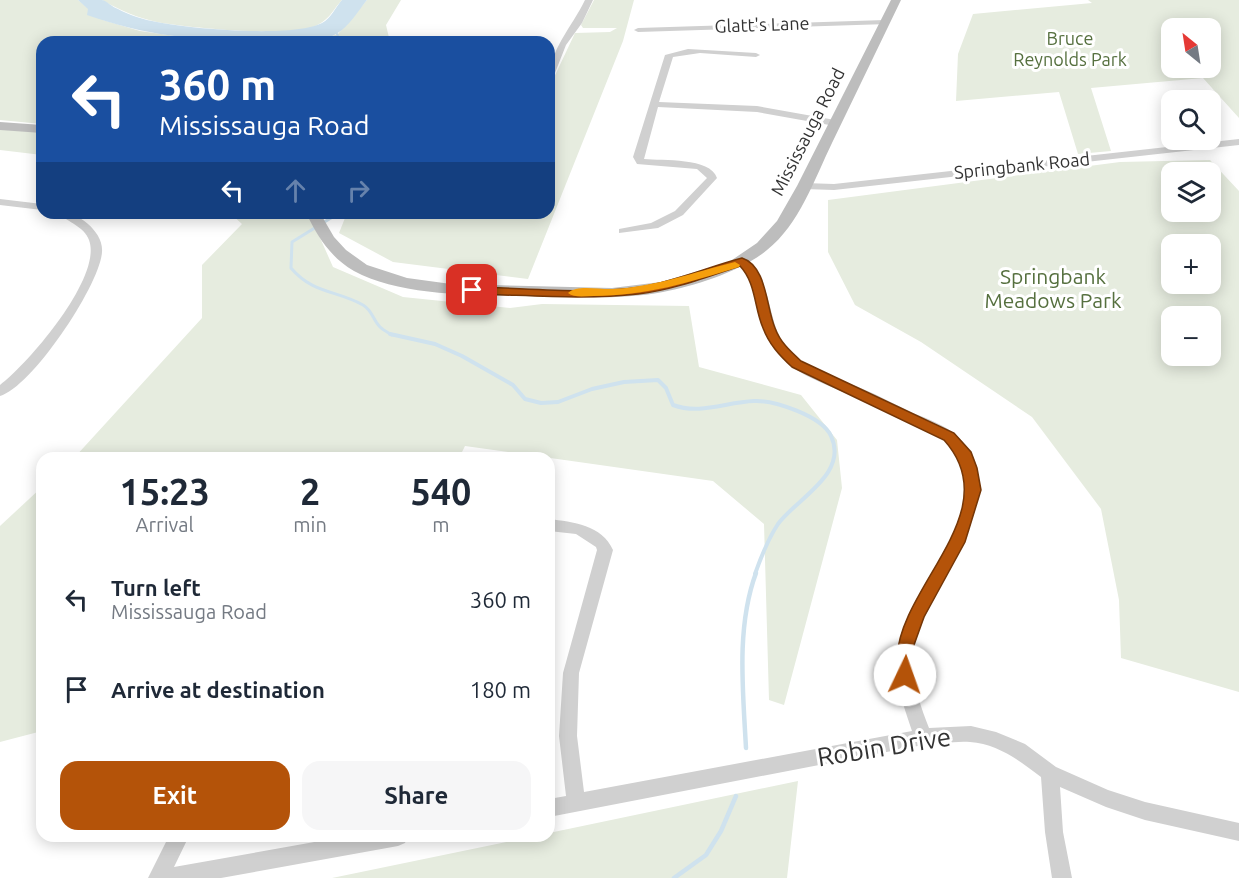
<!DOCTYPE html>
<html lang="en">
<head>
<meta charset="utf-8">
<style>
	body { margin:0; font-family:Ubuntu,sans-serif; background:#f6f6f7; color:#1f2937; height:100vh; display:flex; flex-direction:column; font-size:22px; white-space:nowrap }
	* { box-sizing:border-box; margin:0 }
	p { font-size:20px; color:#747a83 }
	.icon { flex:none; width:33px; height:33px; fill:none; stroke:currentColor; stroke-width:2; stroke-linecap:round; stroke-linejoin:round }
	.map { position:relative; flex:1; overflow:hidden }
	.side { position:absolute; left:36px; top:452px; width:519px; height:390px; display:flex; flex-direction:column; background:#fff; border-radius:18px; box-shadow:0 3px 15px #0003 }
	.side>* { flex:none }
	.top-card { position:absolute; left:36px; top:36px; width:519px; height:183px; border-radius:18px; box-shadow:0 3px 15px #0003; background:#1a4fa0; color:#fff; overflow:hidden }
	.needle { width:39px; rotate:330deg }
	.buttons { position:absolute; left:1161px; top:18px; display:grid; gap:12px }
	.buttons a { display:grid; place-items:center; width:60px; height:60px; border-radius:12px; background:#fff; box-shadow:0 3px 15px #0003; font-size:30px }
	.pin { position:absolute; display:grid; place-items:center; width:51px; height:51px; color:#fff; margin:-26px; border-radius:12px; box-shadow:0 3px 9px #0006 }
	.me { position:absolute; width:66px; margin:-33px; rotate:3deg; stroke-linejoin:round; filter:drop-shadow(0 0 4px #0008) }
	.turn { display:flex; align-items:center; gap:21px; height:126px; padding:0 24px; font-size:27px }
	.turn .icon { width:78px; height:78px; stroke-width:2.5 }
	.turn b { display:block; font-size:42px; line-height:51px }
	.lanes { display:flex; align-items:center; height:57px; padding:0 24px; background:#0003; justify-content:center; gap:30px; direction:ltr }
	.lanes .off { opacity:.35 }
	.eta { display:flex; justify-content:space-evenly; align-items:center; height:102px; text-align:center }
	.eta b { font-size:36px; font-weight:700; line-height:42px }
	.button { display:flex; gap:12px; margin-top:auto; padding:12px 24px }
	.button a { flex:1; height:69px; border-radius:18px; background:#b45309; color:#fff; font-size:24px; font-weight:700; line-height:69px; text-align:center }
	.button a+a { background:#f6f6f7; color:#1f2937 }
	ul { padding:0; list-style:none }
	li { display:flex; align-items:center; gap:18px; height:90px; padding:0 24px }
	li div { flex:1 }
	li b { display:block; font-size:22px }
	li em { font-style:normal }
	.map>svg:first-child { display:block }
	.green { fill:#e6ecdf; fill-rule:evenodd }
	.water { fill:#cfe2ee }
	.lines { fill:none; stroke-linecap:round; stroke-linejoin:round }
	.stream-far3 { stroke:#cfe2ee; stroke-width:2 }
	.stream-far2 { stroke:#cfe2ee; stroke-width:3 }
	.stream-far1 { stroke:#cfe2ee; stroke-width:4 }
	.stream { stroke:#cfe2ee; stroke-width:4.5 }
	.minor { fill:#d0d0d0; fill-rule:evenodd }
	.secondary { fill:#bdbdbd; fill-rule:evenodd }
	.route { fill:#b45309; stroke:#753606; stroke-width:1.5 }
	.slow { fill:#f59e0b }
	.labels { text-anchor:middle; stroke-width:6; stroke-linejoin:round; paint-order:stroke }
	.far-street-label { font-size:18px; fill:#333; stroke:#fff }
	.far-park-label { font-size:18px; fill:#56703f; stroke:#fff }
	.park-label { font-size:21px; fill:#56703f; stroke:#fff }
	.near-street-label { font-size:26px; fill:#333; stroke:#fff }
</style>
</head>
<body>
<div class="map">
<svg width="1239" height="878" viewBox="0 0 1239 878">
	<rect width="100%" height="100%" fill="#fff"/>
	<g class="green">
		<polygon points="0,0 78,0 103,20 140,31 217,42 42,42 42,124 0,120"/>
		<path d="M102 0H342C331 12 330 20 313 27 287 37 188 28 157 22 138 18 119 10 102 0Z"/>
		<polygon points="367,0 401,0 386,25 390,42 313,42 338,34"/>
		<polygon points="594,0 634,0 623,41 528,279 393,262 339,233 347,213 549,213 549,88 575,33 610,32 617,28 583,28 581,25"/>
		<path d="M1088 0H1239V118L1203 78 1091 88 1111 151 1078 154 1059 92 956 101 958 54 973 14 1092 3ZM1172 28H1210V68H1172Z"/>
		<polygon points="0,127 42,131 42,155 0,150"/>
		<path d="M1210 160 1239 191V692L1121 658 1119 600 1101 509 1032 417 921 342 855 305 828 252V200L1120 162ZM1172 172H1210V212H1172ZM1172 244H1210V284H1172ZM1172 316H1210V356H1172Z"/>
		<polygon points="230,213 309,213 333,267 403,297 510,308 542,304 689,306 699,367 801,395 837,440 842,488 784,705 769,700 764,524 713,481 465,446 459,458 372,457 366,453 234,458 74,458 202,318 202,265 242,224"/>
		<polygon points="42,487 42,731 0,742 0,526"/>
		<polygon points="798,781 787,878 332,878 535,836 549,836 549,833"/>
	</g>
	<path class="water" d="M78 0C85 0 95 0 102 0 107 1 112 7 118 9 129 15 144 20 157 22 191 29 293 38 322 23 331 18 335 8 342 0H367C358 11 349 27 336 34 317 45 294 42 273 42 209 42 148 37 87 15L88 9Z"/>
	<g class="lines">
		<polyline class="stream-far3" points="336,32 341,42"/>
		<path class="stream-far2" d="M339 213 292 242 291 268C313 294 336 290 363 305 372 310 373 320 380 327 383 330 389 333 392 335"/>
		<path class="stream-far1" d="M390 334 435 344 462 356 513 385 525 399 541 403 558 402 592 389 624 382 658 380 666 388 673 405C700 415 726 402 754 401 774 400 822 416 831 436 849 474 796 499 778 524 768 539 761 557 755 574"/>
		<g class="stream">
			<path d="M746 748C743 691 736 627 756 573"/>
			<polyline points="674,878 706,855 721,831 736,796"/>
		</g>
		<g class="minor">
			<path d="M585 0H593L582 23 566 45 553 78 549 81C549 50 572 27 585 0Z"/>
			<polygon points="885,20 888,20 888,24 638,32 634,30 638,28"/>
			<path d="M688 49 756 53 760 55 756 57 700 53 673 57 659 102 757 106 835 120 840 123 835 126 757 112 658 107 644 159C663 161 710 157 717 178L683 215 658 228 619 233V229L651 223 675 211 707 178 697 169 637 164 633 157 665 55Z"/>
			<polygon points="1239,139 1239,145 834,190 804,189 799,186 804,183 834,184"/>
			<polygon points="0,199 42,204 42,210 0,205"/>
			<path d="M59 213C71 213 79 216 88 224 96 231 103 241 102 252 100 285 32 387 0 396V385C28 364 103 277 89 240 84 226 68 223 59 213Z"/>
			<path d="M742 258C766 266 769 313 778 333 783 345 791 353 801 361 820 374 842 380 863 389 880 396 896 405 913 413 928 419 945 425 957 436 1020 490 929 586 915 644 908 672 919 702 929 728L971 726 996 732 1025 744 1056 767 1108 790 1145 802 1239 823V841L1145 820 1106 807 1060 787 1063 832 1072 878H1052L1045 832 1041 777C1020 761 998 744 970 742 955 741 938 744 923 745L549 817V799L566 796 559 736 563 673 597 550 596 547 576 534 549 531V519C573 522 602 525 613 550L579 673 577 736 584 792 912 731C903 704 892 675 898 646 909 587 991 516 957 453 941 424 833 392 800 372 775 357 764 333 757 305 755 297 754 287 750 279 747 272 741 267 736 261Z"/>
			<polygon points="169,836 189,836 174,867 348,836 408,836 405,843 398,846 221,878 148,878"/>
		</g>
		<g class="secondary">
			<path d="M891 0H901C878 48 855 95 832 143 815 178 799 225 767 250 742 271 695 286 663 292 620 300 576 297 532 296 479 295 401 297 354 271 330 257 318 237 306 213H320L334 237 346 250 367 265 407 278 451 284 612 288 661 282 729 262 757 243 777 221 797 186Z"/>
			<polygon points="0,122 42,125 42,133 0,130"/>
		</g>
	</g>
	<path class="route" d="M742 258C767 266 766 307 775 328 780 342 790 351 801 361L954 433 971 452 977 468 981 490 965 542 924 617 914 645 913 675 911 680 905 682 899 680C895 673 897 665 897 657 901 584 1008 511 944 440L792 367C779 355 769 344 763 328 754 307 756 283 740 266 707 277 673 290 638 294 583 300 527 295 472 294L466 290 472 287C527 288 586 295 641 287 676 281 708 267 742 258Z"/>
	<path class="slow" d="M735 262 740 265 739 267C691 282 645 296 594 296 585 296 574 298 568 293 577 284 600 290 613 289 655 287 694 272 735 262Z"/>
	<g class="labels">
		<g class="far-street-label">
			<text transform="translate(762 25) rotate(-2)" y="6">Glatt's Lane</text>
			<text transform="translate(808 132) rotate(-63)" y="6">Mississauga Road</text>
			<text transform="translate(1022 166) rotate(-6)" y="6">Springbank Road</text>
		</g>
		<g class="far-park-label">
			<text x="1070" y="45">Bruce<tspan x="1070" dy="21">Reynolds Park</tspan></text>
		</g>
		<g class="park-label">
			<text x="1053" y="284">Springbank<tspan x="1053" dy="24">Meadows Park</tspan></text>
		</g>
		<g class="near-street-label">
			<text transform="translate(884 747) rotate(-9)" y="9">Robin Drive</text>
		</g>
	</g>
</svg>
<div class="buttons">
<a><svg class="needle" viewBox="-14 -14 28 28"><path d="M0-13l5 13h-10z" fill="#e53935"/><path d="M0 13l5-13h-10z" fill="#747a83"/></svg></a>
<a><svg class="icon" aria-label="search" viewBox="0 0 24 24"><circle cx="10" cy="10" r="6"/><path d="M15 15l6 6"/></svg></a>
<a><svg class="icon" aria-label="layers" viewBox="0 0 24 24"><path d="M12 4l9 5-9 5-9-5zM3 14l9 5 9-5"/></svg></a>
<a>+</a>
<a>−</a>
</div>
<div class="pin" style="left:472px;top:290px;background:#d93025"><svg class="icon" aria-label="arrive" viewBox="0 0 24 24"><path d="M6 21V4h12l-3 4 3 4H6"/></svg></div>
<svg class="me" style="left:905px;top:675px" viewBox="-20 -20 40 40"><circle r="19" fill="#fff"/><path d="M0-13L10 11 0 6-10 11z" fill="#b45309"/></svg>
<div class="top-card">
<div class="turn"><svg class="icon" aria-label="left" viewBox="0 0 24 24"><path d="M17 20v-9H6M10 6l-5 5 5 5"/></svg><div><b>360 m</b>Mississauga Road</div></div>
<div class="lanes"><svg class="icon" aria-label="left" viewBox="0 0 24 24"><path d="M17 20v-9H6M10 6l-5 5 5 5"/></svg><svg class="icon off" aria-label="ahead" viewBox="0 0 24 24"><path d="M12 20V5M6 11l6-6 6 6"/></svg><svg class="icon off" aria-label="right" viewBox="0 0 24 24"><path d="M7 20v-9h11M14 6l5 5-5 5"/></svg></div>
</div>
<section class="side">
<div class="eta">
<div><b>15:23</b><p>Arrival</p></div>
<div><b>2</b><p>min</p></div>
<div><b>540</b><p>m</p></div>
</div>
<ul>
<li><svg class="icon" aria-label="left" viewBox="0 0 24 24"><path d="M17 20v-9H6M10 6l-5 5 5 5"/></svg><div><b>Turn left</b><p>Mississauga Road</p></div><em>360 m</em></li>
<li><svg class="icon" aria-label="arrive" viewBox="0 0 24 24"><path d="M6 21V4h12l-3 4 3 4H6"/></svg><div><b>Arrive at destination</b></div><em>180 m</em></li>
</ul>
<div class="button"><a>Exit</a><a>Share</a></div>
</section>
</div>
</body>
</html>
